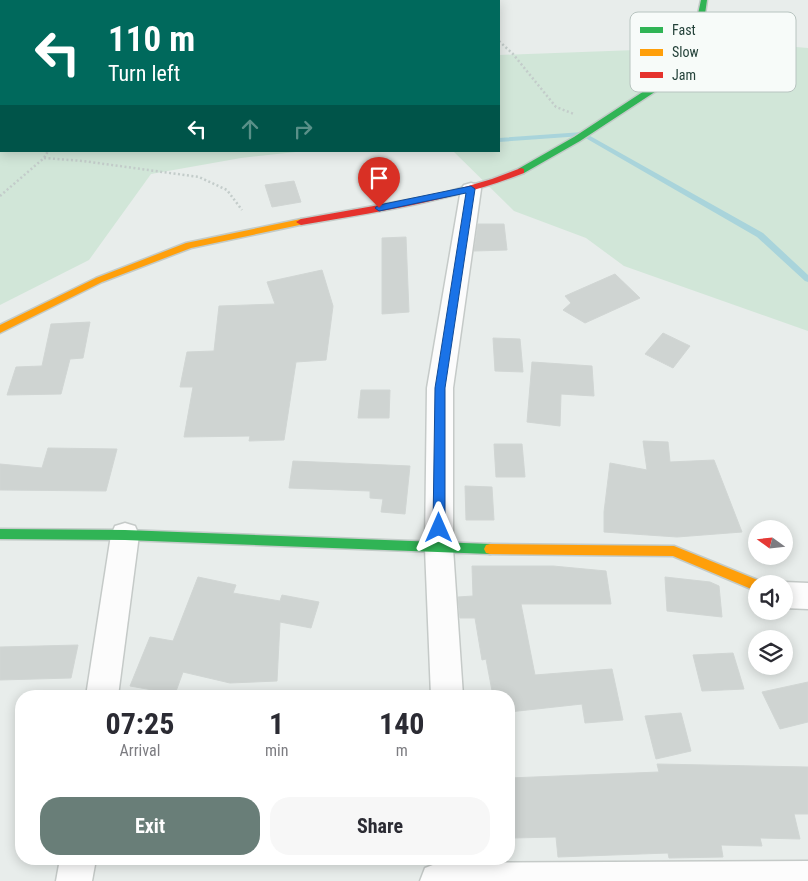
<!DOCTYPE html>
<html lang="en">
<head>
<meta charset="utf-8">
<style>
	body { margin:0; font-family:"Roboto Condensed",sans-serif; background:#f7f7f7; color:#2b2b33; height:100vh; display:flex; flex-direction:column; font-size:19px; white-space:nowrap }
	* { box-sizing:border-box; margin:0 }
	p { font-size:16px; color:#7c7c81 }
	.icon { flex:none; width:28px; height:28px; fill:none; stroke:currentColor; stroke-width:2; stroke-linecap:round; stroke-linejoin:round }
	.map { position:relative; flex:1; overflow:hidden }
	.sheet { position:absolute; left:15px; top:690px; width:500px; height:175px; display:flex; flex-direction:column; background:#fff; border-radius:20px; box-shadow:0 2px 12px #0003 }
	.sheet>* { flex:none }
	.hud { position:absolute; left:0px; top:0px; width:500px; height:152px; box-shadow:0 2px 12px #0003; background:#00695c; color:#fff; overflow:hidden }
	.needle { width:32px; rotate:285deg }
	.buttons { position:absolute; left:748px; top:520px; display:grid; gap:10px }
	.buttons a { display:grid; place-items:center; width:45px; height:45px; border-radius:50%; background:#fff; box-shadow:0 2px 12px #0003; font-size:25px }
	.pin { position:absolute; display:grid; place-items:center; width:42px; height:42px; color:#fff; margin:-51px -21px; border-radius:50% 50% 50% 0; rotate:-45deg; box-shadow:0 0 5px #0007 }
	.pin .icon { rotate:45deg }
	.me { position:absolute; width:55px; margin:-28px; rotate:0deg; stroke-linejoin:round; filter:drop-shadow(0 0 4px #0008) }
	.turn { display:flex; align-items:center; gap:18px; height:105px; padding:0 25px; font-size:22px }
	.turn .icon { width:65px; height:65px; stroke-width:2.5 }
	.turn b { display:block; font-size:35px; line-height:42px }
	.lanes { display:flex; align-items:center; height:48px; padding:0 25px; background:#0003; justify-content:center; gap:25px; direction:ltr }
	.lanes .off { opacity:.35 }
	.eta { display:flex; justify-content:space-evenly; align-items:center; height:85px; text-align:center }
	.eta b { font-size:30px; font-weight:700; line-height:35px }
	.cta { display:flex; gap:10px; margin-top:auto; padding:10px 25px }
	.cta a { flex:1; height:58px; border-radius:20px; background:#697e78; color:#fff; font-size:20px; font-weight:700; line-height:58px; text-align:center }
	.cta a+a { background:#f7f7f7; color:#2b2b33 }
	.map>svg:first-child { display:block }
	.green { fill:#d1e6d8 }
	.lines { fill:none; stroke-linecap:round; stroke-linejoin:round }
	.stream { fill:#a9d4db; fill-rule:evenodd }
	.building { fill:#cfd4d2; stroke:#d1d6d4 }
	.street-casing { stroke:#c5cac8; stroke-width:3 }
	.fast-casing { stroke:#c3cbc8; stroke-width:3 }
	.slow-casing { stroke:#c3cbc8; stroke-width:3 }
	.jam-casing { stroke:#c3cbc8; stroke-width:3 }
	.path { stroke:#c3ccca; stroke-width:2.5; stroke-dasharray:2 2.5; stroke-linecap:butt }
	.street { fill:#fcfcfc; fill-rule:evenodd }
	.fast { fill:#30b455; fill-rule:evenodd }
	.slow { fill:#ff9f0a; fill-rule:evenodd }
	.jam { fill:#e5322d; fill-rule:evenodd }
	.route { fill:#1a73e8; stroke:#114b97 }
	.key { fill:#f7fbf9; stroke:#b8c4c0; stroke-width:1 }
	.key-label { font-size:14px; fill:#24423a }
</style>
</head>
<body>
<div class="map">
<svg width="808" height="881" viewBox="0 0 808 881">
	<rect width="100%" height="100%" fill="#e8edeb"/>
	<g class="green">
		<polygon points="0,0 141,1 1,1 1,151 305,151 241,158 151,174 89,260 0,305"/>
		<polygon points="772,45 808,48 808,331 624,266 586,238 514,211 453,151 499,151 499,55"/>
	</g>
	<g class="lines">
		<g class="stream">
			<rect x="0" y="111" width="1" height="4"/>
			<polygon points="583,132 763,233 808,275 808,282 805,281 757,237 582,136 499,142 499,138"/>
		</g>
	</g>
	<g class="building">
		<polygon points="294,181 301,202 272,207 265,185"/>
		<polygon points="478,224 504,224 507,250 474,251"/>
		<polygon points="406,237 409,312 382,314 382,238"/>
		<polygon points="322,270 333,306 326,360 296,362 284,440 249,441 250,436 184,437 193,387 180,387 187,352 214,351 219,306 275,304 267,282"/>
		<polygon points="615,274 640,298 585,323 563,310 571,303 565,296"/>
		<polygon points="90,322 83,358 70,359 61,394 7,395 16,367 42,366 51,324"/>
		<polygon points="663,333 690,346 673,368 645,354"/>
		<polygon points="493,338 520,339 523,372 495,371"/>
		<polygon points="532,362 592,366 594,396 561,394 560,426 527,422"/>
		<polygon points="361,390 390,390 389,418 358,418"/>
		<polygon points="643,441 668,442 670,462 714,460 742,532 677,537 604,532 604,512 610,463 647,470"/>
		<polygon points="494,444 522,444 525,477 496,477"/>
		<polygon points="48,448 117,449 106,491 0,490 0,464 42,468"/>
		<polygon points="293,461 410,466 405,514 381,512 383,499 370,498 370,491 289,488"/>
		<polygon points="465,486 492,487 494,520 466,520"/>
		<polygon points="472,566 553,566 606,571 611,604 521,604 535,675 612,669 623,720 585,723 582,704 509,712 509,696 493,696 486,659 482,660 475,618 460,618 458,597 473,596"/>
		<polygon points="198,577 236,585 233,593 280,601 282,595 319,602 311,628 280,622 277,681 230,683 183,672 175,694 130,686 150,637 173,641"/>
		<polygon points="665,577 710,582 719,586 722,617 667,611"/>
		<polygon points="78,645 71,678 0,680 0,647"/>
		<polygon points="733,653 744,689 702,691 693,655"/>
		<polygon points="808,682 808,722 780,729 762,692"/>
		<polygon points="681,713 691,751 656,759 645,716"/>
		<polygon points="657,764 808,767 808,814 794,814 800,839 760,838 762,846 721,845 723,857 669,858 668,853 558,857 556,837 513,838 509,808 509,778 659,772"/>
	</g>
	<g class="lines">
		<g class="street-casing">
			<g id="street">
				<polygon points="471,183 478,185 481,189 453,388 453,548 463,696 431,696 425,548 427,388 461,189 464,185"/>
				<polygon points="125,523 135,526 139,535 118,696 86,696 111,535 115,526"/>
				<polygon points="784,582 808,583 808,609 784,608 784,584 778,584"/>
				<polygon points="60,859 96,859 92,881 56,881"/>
				<polygon points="808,861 808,881 420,881 425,868 438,863"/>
			</g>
		</g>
		<g class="fast-casing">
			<g id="fast">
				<polygon points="701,0 707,0 703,28 690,56 670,82 580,141 524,173 518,173 518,169 574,137 664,78 682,55 695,28"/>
				<polygon points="0,529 125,530 490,544 494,545 496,549 494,553 490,554 125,540 0,539"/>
			</g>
		</g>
		<g class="slow-casing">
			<g id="slow">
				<polygon points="301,219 306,222 304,224 191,248 102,282 0,333 0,325 96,278 186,243"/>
				<polygon points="490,544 674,546 760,581 762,584 756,584 756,591 673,556 490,554 486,553 484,549 486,545"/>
			</g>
		</g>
		<g class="jam-casing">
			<path id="jam" d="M521 168 524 169V173C452 201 377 212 301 225L296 222 301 219 441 194 492 179Z"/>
		</g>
		<g class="path">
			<polyline points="222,1 224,0"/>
			<polyline points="499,41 513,54 556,107 574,114"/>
			<polyline points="44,158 83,161 199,177 227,190 242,210"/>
			<polyline points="0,196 44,158 48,151"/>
		</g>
		<use href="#street" class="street"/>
		<use href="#fast" class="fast"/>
		<use href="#slow" class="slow"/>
		<use href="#jam" class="jam"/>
	</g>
	<polygon class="route" points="471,186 475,189 445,388 445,528 443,531 439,533 435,531 433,528 435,388 466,193 379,211 375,208 379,205"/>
	<rect x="630" y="12" width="166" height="80" rx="8" class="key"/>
	<rect x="640" y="27" width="23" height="6" fill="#30b455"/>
	<rect x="640" y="49" width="23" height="7" fill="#ff9f0a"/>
	<rect x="640" y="72" width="23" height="6" fill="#e5322d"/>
	<g class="key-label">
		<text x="672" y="35">Fast</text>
		<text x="672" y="57">Slow</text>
		<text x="672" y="80">Jam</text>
	</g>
</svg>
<div class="buttons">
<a><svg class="needle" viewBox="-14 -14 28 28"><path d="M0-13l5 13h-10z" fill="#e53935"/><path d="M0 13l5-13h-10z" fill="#7c7c81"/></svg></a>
<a><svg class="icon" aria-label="sound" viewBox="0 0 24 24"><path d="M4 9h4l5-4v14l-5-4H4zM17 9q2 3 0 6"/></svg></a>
<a><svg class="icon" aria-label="layers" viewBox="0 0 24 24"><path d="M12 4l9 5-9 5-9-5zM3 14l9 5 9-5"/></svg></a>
</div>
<div class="pin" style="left:379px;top:208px;background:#d93025"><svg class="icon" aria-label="arrive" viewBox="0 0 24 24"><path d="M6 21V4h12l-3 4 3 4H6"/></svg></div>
<svg class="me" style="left:439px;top:528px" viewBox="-20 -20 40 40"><path d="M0-17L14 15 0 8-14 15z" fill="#1a73e8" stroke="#fff" stroke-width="4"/></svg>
<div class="hud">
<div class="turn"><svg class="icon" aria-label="left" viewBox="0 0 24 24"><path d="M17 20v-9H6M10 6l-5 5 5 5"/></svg><div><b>110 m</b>Turn left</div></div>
<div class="lanes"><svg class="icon" aria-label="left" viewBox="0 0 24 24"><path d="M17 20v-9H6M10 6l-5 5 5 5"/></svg><svg class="icon off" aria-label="ahead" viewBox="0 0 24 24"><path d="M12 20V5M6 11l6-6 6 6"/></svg><svg class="icon off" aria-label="right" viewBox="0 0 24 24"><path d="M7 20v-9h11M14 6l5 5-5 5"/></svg></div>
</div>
<section class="sheet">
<div class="eta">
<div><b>07:25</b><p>Arrival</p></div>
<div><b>1</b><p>min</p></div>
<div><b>140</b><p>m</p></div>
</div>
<div class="cta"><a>Exit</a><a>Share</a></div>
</section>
</div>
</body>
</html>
